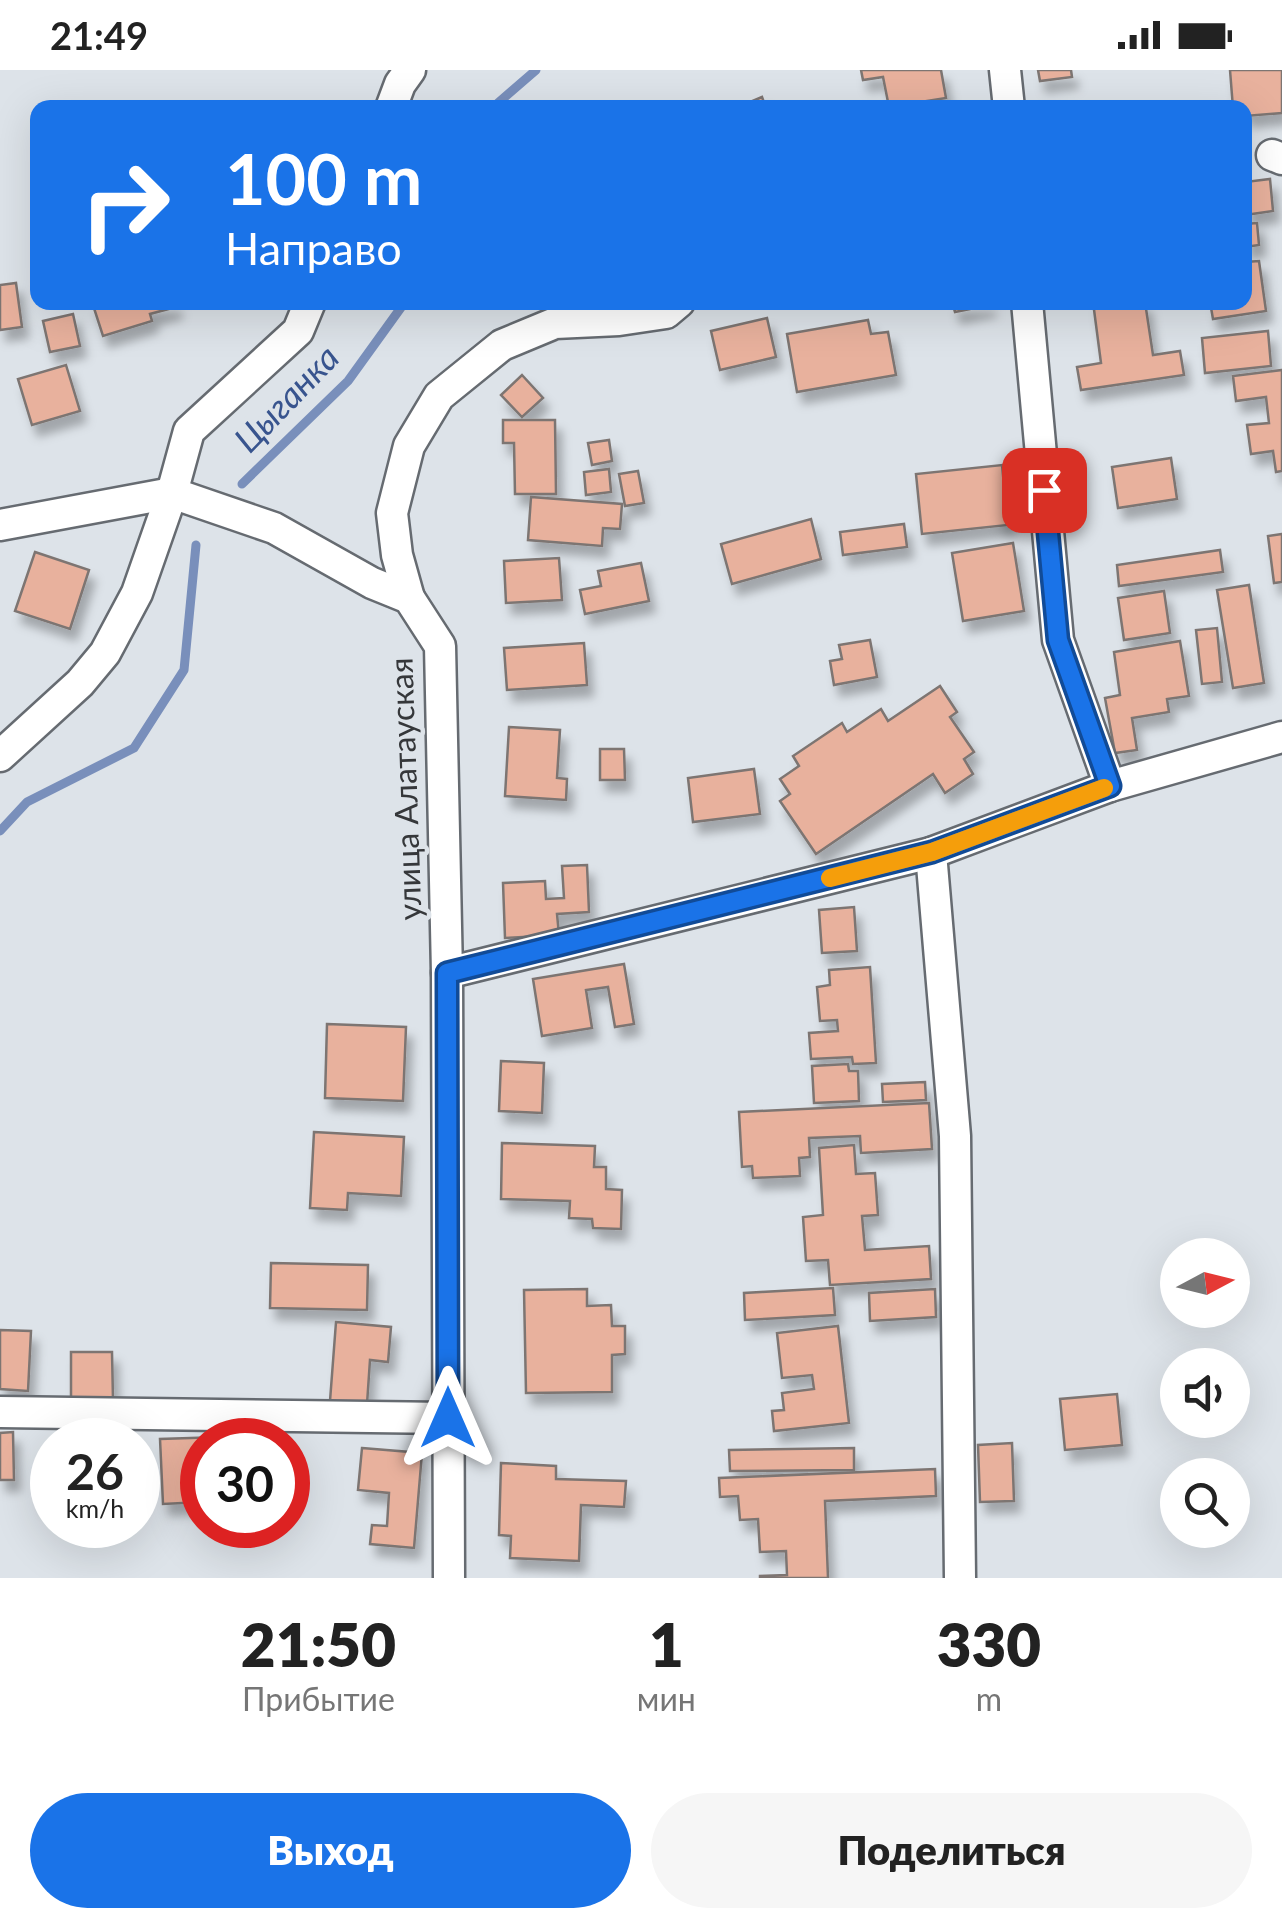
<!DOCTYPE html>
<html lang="ru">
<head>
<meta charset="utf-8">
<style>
	body { margin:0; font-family:Lato,sans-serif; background:#f6f6f6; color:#222; height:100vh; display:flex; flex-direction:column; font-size:38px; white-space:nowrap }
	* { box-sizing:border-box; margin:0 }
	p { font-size:32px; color:#767676 }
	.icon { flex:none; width:55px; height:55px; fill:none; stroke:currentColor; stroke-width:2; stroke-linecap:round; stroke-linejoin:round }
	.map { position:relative; height:1508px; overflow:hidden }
	.panel { display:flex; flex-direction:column; background:#fff; flex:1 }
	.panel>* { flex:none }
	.banner { position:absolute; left:30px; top:30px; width:1222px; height:210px; border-radius:20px; box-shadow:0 10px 40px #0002; background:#1a73e8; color:#fff; overflow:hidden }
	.needle { width:65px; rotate:83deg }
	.buttons { position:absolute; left:1160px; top:1168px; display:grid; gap:20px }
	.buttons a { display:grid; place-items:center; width:90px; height:90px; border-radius:50%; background:#fff; box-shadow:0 10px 40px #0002; font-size:50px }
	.speed { position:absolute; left:30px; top:1348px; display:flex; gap:20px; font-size:50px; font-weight:700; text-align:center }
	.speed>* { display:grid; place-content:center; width:130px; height:130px; border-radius:50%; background:#fff; box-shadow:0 10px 40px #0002; line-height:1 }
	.speed small { font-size:25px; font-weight:400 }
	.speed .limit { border:15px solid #d22; background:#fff; color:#111 }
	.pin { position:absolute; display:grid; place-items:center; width:85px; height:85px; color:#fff; margin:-42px; border-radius:20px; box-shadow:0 5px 15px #0006 }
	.me { position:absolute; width:110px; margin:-55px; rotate:0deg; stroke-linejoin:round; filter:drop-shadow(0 0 8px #0008) }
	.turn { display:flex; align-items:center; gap:35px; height:210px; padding:0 30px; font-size:45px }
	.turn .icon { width:130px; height:130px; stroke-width:2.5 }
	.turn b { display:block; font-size:70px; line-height:85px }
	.eta { display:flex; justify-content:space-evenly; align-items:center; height:170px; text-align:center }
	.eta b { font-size:60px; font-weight:800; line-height:70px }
	.button { display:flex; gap:20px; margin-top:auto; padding:20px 30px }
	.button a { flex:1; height:115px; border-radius:60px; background:#1a73e8; color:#fff; font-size:40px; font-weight:800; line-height:115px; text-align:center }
	.button a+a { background:#f6f6f6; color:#222 }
	.status { display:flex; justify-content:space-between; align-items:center; height:70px; padding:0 50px; background:#fff; direction:ltr }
	.status svg { height:28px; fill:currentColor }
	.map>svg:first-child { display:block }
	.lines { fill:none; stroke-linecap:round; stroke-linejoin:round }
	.stream { stroke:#798fbb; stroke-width:9 }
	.building { fill:#e8b19d; stroke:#7d7572; stroke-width:2.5; filter:url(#shadow) }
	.minor-casing { stroke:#666b71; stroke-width:35 }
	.minor { stroke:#fff; stroke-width:30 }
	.route-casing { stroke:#114b97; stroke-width:25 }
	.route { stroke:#1a73e8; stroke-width:18 }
	.slow { stroke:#f59e0b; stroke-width:18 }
	.labels { text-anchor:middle; stroke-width:9; stroke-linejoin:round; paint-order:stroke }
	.street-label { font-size:32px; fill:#35373a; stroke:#dde3e9 }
	.water-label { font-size:35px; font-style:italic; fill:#38548e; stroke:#dde3e9 }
</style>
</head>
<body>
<div class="status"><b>21:49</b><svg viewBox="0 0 49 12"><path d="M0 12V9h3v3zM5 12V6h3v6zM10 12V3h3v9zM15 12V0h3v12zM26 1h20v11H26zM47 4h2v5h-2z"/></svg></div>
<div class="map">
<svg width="1282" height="1508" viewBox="0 0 1282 1508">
	<defs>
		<filter id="shadow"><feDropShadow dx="6" dy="11" stdDeviation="5" flood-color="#0004"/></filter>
	</defs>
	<rect width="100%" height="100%" fill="#dde3e9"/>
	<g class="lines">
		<g class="stream">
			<polyline points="496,38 498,33 536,0"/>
			<polyline points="242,414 348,311 405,232"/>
			<polyline points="0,761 27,732 134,678 184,600 196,475"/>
		</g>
	</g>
	<g class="building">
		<polygon points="861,0 941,0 946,28 889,37 883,7 863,10"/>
		<polygon points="1038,0 1071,0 1072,7 1040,11"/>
		<polygon points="1230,0 1282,0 1282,43 1245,46 1245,38 1233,38"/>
		<polygon points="762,27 766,38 736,38"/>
		<polygon points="1270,109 1273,141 1245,145 1245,112"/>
		<polygon points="1257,153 1259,175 1245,177 1245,154"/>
		<polygon points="1259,191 1266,241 1213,249 1210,232 1245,232 1245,192"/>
		<polygon points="16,213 22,257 0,260 0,215"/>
		<polygon points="92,232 175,232 176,237 150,244 152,251 103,266"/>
		<polygon points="952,232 989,232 990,235 955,242"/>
		<polygon points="1093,232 1145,232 1153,285 1180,281 1184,305 1081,320 1077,297 1101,293"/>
		<polygon points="73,244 80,276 50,282 43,251"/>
		<polygon points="767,248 776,287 720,300 711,261"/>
		<polygon points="868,250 871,264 888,262 896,305 797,322 787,264"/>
		<polygon points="1268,261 1271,296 1205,303 1202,268"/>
		<polygon points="66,295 80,341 32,355 18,309"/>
		<polygon points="1282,300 1282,401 1276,402 1273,381 1251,384 1247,355 1269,353 1266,327 1236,331 1233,306"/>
		<polygon points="522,305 543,328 522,347 501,325"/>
		<polygon points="503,350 555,350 556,424 515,424 514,373 503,373"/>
		<polygon points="609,370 612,391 592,395 588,373"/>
		<polygon points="1171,388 1177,429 1118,438 1112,397"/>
		<polygon points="1002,395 1008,455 922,464 916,404"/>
		<polygon points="609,399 611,422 586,425 584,402"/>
		<polygon points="638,401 644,433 625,436 619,404"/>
		<polygon points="531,427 622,434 620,459 603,458 602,476 528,470"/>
		<polygon points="811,449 821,489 732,514 721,474"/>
		<polygon points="904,454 907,477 843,485 840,462"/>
		<polygon points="1282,464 1282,512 1274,513 1268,466"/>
		<polygon points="1013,473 1024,541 963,551 952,483"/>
		<polygon points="1220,480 1223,502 1119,516 1117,495"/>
		<polygon points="35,482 89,500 70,559 15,541"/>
		<polygon points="559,488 562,530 506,533 504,491"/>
		<polygon points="641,493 649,531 585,544 580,520 601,516 598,501"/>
		<polygon points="1249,515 1264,613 1233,618 1217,520"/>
		<polygon points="1164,521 1170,563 1124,570 1118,528"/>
		<polygon points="1217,558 1222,612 1202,614 1196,560"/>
		<polygon points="870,570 877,607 834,615 830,591 842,589 839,575"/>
		<polygon points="1180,571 1189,626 1167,629 1169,642 1132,648 1137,680 1115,683 1105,628 1120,625 1114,582"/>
		<polygon points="584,573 587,615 507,620 504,578"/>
		<polygon points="940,616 957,642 950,647 974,682 964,689 973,704 945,723 933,704 816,784 780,731 790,724 780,709 799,696 793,686 842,653 847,662 881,639 888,651"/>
		<polygon points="509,657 560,660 557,708 567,709 566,730 505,726"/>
		<polygon points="600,679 624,679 625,710 600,710"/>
		<polygon points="754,699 760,744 693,752 688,708"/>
		<polygon points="587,795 589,842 557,844 559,865 505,868 503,813 545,811 546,829 564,828 562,796"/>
		<polygon points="854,837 857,881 822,883 819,840"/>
		<polygon points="624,894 634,954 615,957 608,917 586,920 592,958 542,966 533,909"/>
		<polygon points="870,897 876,993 853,994 852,987 811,989 809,963 838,961 837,950 820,951 817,917 830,915 829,900"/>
		<polygon points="327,954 406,957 403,1031 325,1028"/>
		<polygon points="501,991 544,993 542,1043 499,1041"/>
		<polygon points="848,994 849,1001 858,1001 859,1031 814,1033 812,996"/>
		<polygon points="925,1012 926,1030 883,1032 882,1014"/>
		<polygon points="929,1033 932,1079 861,1083 860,1066 809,1068 810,1087 799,1088 800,1106 753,1108 752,1096 742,1097 739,1042"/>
		<polygon points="314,1062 404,1067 401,1126 348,1123 347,1140 310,1138"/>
		<polygon points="502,1073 595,1076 594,1097 606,1097 606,1119 622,1120 621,1159 593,1158 592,1149 569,1148 570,1131 501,1129"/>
		<polygon points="854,1075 856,1104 875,1103 878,1145 862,1146 865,1180 929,1176 931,1209 830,1215 828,1190 806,1191 803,1147 823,1145 819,1078"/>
		<polygon points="271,1193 368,1195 367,1240 270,1238"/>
		<polygon points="833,1218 835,1245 745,1250 744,1223"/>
		<polygon points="587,1219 587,1236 611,1235 612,1256 625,1256 625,1284 612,1285 612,1322 526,1323 524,1220"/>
		<polygon points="935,1219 936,1247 870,1251 869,1223"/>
		<polygon points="336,1252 391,1257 388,1292 370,1290 367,1334 330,1331"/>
		<polygon points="838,1256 849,1353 774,1361 772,1341 784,1340 782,1323 814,1319 812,1305 782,1308 777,1263"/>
		<polygon points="0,1260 31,1261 28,1321 0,1319"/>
		<polygon points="71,1282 112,1282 113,1330 71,1330"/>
		<polygon points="1117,1324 1122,1375 1065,1380 1060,1329"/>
		<polygon points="13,1362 14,1410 0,1410 0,1363"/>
		<polygon points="221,1367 221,1370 202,1370 202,1432 163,1434 160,1369"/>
		<polygon points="1012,1373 1014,1431 980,1432 978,1375"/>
		<polygon points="362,1378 422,1383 414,1478 370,1474 372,1455 387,1456 389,1423 358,1420"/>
		<polygon points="854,1378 854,1400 730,1401 729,1380"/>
		<polygon points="52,1392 52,1430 38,1431 36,1393"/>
		<polygon points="501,1393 556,1396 556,1409 626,1411 624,1437 581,1435 579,1491 510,1488 511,1466 499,1465"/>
		<polygon points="935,1399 936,1426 825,1431 828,1508 760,1508 760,1506 787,1505 786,1481 760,1482 758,1449 740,1450 738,1426 720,1427 719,1408"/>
	</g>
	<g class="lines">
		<g class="minor-casing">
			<g id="minor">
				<polyline points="1005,0 1009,38"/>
				<polyline points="391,38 400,14 410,0"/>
				<polyline points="1272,85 1282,89"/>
				<polyline points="1027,232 1058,570 1110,716"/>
				<polyline points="0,455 172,423 274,458 372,513 409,528 440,576 447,903 931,783 1110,716 1282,667"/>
				<polyline points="409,528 397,485 392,443 409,376 439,326 502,275 555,253 619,250 666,243 679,232"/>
				<polyline points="0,686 80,613 105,583 137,523 172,423 189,361 298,261 310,232"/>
				<polyline points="931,783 955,1066 960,1508"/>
				<polyline points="447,903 449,1508"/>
				<polyline points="0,1342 448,1348"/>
			</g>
		</g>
		<use href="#minor" class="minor"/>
	</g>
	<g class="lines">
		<g class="route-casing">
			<polyline id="route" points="448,1348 447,903 932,782 1110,716 1058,570 1044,420"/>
		</g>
		<use href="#route" class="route"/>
		<polyline class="slow" points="830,808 932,782 1104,718"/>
	</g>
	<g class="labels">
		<g class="street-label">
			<text transform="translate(406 719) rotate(-92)" y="11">улица Алатауская</text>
		</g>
		<g class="water-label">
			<text transform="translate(287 329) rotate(-46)" y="12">Цыганка</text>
		</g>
	</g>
</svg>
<div class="buttons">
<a><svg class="needle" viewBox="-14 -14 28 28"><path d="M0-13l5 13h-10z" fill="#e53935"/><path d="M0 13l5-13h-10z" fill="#767676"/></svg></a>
<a><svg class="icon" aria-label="sound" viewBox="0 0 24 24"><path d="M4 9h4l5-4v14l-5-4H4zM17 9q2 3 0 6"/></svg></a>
<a><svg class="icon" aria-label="search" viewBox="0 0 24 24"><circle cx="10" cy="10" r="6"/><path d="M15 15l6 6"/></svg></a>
</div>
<div class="speed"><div>26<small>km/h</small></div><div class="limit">30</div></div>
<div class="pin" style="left:1044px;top:420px;background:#d93025"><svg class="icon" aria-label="arrive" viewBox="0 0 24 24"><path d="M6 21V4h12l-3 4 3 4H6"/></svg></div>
<svg class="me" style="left:448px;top:1348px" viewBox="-20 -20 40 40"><path d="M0-17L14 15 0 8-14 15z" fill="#1a73e8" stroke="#fff" stroke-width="4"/></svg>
<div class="banner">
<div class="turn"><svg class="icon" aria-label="right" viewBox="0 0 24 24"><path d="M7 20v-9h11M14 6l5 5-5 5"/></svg><div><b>100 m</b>Направо</div></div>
</div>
</div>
<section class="panel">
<div class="eta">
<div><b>21:50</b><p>Прибытие</p></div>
<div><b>1</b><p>мин</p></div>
<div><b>330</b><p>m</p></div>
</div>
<div class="button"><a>Выход</a><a>Поделиться</a></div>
</section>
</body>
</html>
